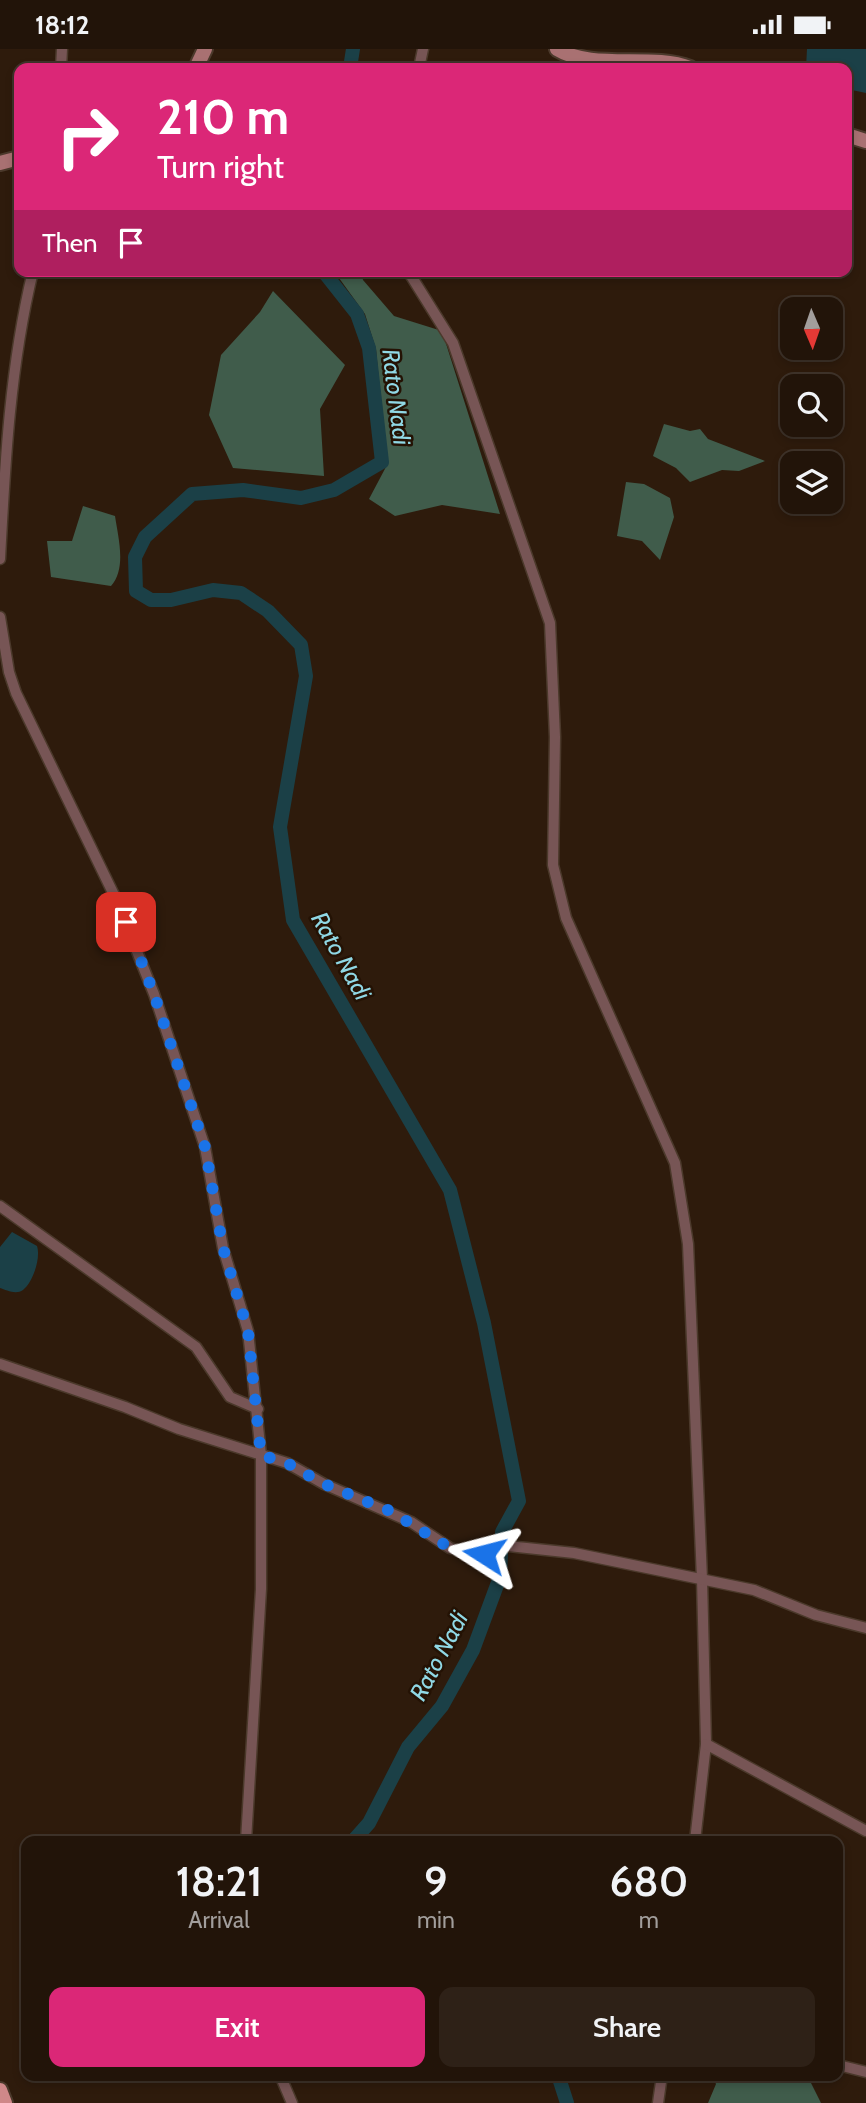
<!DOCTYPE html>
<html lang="en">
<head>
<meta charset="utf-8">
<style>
	body { margin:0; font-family:Cabin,sans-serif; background:#2e2117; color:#f1f3f6; height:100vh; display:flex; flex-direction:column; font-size:26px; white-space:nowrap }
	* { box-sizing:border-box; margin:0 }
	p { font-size:23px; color:#a29e9c }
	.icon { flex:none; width:38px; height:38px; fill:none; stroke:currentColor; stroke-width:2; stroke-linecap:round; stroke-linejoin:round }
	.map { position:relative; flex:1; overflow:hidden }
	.drawer { position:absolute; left:21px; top:1787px; width:822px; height:245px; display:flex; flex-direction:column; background:#221409; border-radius:14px; box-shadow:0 4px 10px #0003,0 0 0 2px #3f332a }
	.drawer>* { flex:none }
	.hud { position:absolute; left:14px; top:14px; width:838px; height:214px; border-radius:14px; box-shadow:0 4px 10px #0003,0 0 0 2px #3f332a; background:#db2777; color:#fff; overflow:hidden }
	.needle { width:46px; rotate:178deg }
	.fabs { position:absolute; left:780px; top:248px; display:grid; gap:14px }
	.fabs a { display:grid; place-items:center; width:63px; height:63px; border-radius:14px; background:#221409; box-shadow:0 4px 10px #0003,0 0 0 2px #3f332a; font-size:35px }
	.pin { position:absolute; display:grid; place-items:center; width:60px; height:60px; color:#fff; margin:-30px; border-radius:14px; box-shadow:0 4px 10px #0006 }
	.me { position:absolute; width:77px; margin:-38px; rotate:279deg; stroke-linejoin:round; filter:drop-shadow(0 0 5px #0008) }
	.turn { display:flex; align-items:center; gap:24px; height:147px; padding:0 28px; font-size:32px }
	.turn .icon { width:91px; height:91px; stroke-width:2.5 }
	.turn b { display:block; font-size:49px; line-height:60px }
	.then { display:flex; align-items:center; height:66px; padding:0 28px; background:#0003; gap:14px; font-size:26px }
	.eta { display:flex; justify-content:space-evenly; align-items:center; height:119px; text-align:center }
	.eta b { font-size:42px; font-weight:600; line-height:49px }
	.primary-button { display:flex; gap:14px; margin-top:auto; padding:14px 28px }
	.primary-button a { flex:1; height:80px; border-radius:14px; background:#db2777; color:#fff; font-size:28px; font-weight:600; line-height:80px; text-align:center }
	.primary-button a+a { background:#2e2117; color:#f1f3f6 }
	.status { display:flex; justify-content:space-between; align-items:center; height:49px; padding:0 35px; background:#221409; direction:ltr }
	.status svg { height:19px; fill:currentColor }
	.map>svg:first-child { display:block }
	.forest { fill:#405c4b }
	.water { fill:#1b4047 }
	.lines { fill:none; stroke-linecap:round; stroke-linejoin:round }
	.river { stroke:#1b4047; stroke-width:14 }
	.street-casing { stroke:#4b392b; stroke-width:13 }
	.secondary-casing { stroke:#4b392b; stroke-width:18 }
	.primary-casing { stroke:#4b392b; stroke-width:18 }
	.street { stroke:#755; stroke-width:10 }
	.secondary { stroke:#a97172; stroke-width:14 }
	.primary { stroke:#cf8889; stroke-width:14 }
	.route { stroke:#1a73e8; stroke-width:12; stroke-dasharray:0 21.6 }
	.labels { text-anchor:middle; stroke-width:5; stroke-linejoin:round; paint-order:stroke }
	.water-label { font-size:24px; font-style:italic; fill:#90d8e5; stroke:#241204 }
</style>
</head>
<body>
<div class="status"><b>18:12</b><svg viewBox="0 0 49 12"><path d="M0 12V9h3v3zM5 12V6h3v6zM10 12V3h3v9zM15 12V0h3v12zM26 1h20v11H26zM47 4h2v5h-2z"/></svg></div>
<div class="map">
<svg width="866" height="2054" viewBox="0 0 866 2054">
	<rect width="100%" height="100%" fill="#2e1b0c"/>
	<g class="forest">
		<polygon points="334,222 361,222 363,231 394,267 442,282 500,465 442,456 395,467 369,450 387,416 376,300 365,265"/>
		<polygon points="273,242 345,316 320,360 324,427 233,419 209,366 221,306 260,263"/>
		<polygon points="664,375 690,382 700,380 708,390 765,412 739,422 722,421 690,433 676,419 653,407"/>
		<polygon points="626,433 644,435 670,449 674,468 660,511 642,492 617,487"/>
		<path d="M83 457 115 467C118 488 127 519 111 537L51 528 47 492H72Z"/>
		<polygon points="712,2027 780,2027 787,2031 811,2034 821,2054 708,2054 716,2035"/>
	</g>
	<g class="water">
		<polygon points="807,0 866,0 866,44 847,40 847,19 806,19"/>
		<path d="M12 1183 37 1197C41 1209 33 1233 23 1241 16 1246 6 1241 0 1239V1198Z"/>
	</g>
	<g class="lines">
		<g class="river">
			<polyline points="350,19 353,0"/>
			<polyline points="323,222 357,265 369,299 382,413 334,441 301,449 243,441 192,445 145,488 135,508 136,542 151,551 171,551 213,541 241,544 268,562 301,596 306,627 280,778 293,871 450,1141 484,1274 519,1452 502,1483 500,1528 473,1601 442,1657 408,1698 369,1774 353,1792"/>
			<polyline points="558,2026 567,2054"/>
		</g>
		<g class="street-casing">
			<g id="street">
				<polyline points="61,19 62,0"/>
				<polyline points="419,19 423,0"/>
				<polyline points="408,222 453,294 550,574 555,688 553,816 566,869 675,1114 688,1195 702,1530 706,1695 695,1792"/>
				<path d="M0 510C5 413 10 317 33 222"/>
				<polyline points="0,568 9,623 16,644 116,850 154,945 205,1098 223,1199 248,1282 261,1406 261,1540 246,1792"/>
				<polyline points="0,1157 196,1298 230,1348 258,1360"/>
				<polyline points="0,1315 125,1358 179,1380 287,1414 324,1435 411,1473 450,1499 479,1507 490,1495 574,1504 754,1541 816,1566 866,1579"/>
				<polyline points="706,1695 866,1782"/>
				<polyline points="838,2016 866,2023"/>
				<polyline points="280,2026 292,2054"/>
				<polyline points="658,2054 662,2026"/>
			</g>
		</g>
		<g class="secondary-casing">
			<g id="secondary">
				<path d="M557 0C593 22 651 4 690 19"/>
				<polyline points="196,19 205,0"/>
				<polyline points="847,86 866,92"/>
				<polyline points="0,114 19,109"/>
			</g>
		</g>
		<g class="primary-casing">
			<polyline id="primary" points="0,2041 5,2054"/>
		</g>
		<use href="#street" class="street"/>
		<use href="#secondary" class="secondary"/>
		<use href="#primary" class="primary"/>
	</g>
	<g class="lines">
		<polyline class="route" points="126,873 154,945 205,1098 223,1199 248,1282 261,1406 287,1414 324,1435 390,1462 450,1499 479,1507 484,1505"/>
	</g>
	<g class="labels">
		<g class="water-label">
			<text transform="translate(396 348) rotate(83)" y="8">Rato Nadi</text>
			<text transform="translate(341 907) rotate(61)" y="8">Rato Nadi</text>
			<text transform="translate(439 1607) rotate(-62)" y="8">Rato Nadi</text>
		</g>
	</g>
</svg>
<div class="fabs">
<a><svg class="needle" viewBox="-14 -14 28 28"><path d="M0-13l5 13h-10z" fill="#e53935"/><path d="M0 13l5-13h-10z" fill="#a29e9c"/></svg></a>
<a><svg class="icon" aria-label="search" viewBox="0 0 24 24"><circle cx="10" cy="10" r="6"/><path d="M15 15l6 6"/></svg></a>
<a><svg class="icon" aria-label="layers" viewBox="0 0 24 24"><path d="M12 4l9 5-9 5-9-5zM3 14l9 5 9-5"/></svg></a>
</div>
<div class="pin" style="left:126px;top:873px;background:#d93025"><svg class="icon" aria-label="arrive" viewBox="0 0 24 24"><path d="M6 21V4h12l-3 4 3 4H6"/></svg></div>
<svg class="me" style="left:484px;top:1505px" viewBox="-20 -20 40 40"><path d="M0-17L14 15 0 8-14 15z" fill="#1a73e8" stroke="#fff" stroke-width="4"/></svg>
<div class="hud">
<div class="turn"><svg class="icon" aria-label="right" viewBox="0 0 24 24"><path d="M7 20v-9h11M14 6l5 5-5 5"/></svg><div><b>210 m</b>Turn right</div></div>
<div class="then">Then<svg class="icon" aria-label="arrive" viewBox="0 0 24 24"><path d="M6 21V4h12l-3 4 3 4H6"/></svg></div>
</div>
<section class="drawer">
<div class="eta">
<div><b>18:21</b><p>Arrival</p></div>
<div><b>9</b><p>min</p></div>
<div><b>680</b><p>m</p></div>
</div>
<div class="primary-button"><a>Exit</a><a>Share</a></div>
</section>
</div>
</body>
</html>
